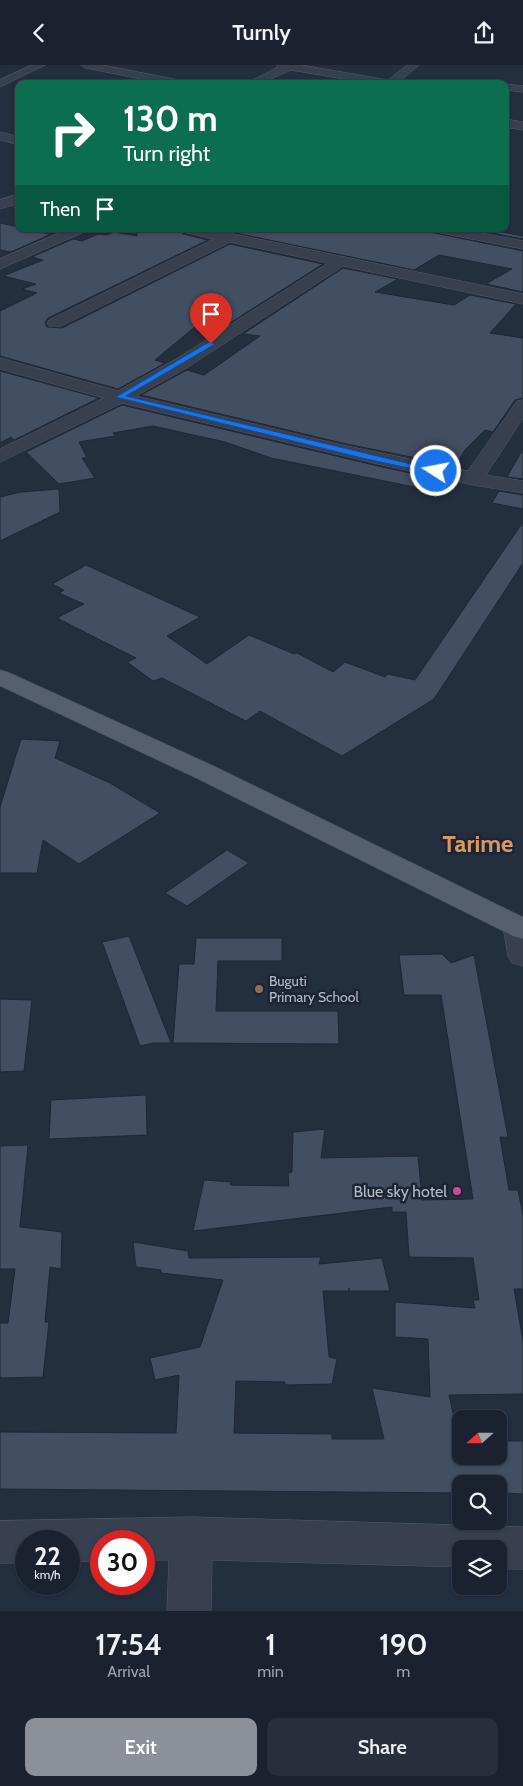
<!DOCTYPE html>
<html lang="en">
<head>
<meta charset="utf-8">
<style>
	body { margin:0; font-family:Cabin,sans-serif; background:#272f3b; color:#f1f3f6; height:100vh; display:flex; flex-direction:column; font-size:19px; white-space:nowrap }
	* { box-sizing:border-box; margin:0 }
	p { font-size:16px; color:#9fa4aa }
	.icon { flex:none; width:28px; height:28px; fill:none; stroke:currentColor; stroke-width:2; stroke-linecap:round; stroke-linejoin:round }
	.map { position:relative; height:1546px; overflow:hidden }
	.drawer { display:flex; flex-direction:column; background:#1a222f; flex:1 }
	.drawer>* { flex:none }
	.top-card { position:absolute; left:15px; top:15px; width:494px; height:152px; border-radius:10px; box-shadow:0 1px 4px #0004,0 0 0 1px #383f4b; background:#0b6e4f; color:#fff; overflow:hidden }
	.needle { width:32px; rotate:249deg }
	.fabs { position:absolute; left:452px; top:1345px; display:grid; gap:10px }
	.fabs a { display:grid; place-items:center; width:55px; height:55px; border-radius:10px; background:#1a222f; box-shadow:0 1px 4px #0004,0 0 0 1px #383f4b; font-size:25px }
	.speed { position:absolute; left:15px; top:1465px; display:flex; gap:10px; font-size:25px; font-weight:700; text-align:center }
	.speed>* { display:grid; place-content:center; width:65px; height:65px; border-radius:50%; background:#1a222f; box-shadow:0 1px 4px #0004,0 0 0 1px #383f4b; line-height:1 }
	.speed small { font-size:12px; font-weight:400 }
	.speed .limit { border:8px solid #d22; background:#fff; color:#111 }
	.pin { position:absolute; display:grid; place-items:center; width:42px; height:42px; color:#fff; margin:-51px -21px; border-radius:50% 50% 50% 0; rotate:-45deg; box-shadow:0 0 5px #0007 }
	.pin .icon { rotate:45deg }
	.me { position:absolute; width:55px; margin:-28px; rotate:281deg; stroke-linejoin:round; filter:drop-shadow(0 0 4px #0008) }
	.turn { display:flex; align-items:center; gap:18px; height:105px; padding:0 25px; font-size:22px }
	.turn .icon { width:65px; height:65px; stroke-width:2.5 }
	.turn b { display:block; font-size:35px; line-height:42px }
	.then { display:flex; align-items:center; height:48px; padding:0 25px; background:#0003; gap:10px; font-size:19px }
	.eta { display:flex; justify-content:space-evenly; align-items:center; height:85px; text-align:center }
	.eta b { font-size:30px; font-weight:600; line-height:35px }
	.cta { display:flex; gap:10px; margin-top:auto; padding:10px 25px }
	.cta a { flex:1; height:58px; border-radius:10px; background:#8c9099; color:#fff; font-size:20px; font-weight:600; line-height:58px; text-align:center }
	.cta a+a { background:#272f3b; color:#f1f3f6 }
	header { display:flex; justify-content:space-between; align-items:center; height:65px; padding:0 25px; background:#1a222f; font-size:22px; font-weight:600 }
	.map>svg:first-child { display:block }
	.building { fill:#424e61; stroke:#1f2736 }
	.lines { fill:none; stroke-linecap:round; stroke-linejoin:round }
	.minor-casing { stroke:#535b69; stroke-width:1 }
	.major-casing { stroke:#414958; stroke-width:1 }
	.minor { fill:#38404f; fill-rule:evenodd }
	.major { fill:#555f6f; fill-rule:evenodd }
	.route { fill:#1a73e8; stroke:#114b97 }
	.education-dot { fill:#8d6e63; stroke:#1d2534; stroke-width:2 }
	.hotel-dot { fill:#d1479c; stroke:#1d2534; stroke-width:2 }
	.labels { text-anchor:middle; stroke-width:5; stroke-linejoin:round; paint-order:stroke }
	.poi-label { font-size:14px; fill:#b4bbc9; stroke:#1d2534; text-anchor:start }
	.near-poi-label { font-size:16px; fill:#b4bbc9; stroke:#1d2534; text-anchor:end }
	.town-label { font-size:24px; font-weight:bold; fill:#d89960; stroke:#1d2534 }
</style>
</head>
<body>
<header><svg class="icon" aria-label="back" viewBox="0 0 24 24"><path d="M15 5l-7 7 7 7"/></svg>Turnly<svg class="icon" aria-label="share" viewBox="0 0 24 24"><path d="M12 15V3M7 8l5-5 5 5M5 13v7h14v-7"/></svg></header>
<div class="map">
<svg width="523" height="1546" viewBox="0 0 523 1546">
	<rect width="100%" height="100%" fill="#232e3f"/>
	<g class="building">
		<polygon points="0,158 19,162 19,164 51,169 11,187 0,185"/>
		<polygon points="137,164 179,164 183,169 208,175 48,253 45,257 47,262 62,263 230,179 323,199 219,265 196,261 155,295 165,298 118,324 0,291 0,246 37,228 22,224 36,219 3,211 43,195 32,192 73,174 82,176 98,169 106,170 114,167 137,171"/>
		<polygon points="216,164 415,164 523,186 523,227 486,219 512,204 439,190 414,205"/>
		<polygon points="470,164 487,164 523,171 523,174"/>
		<polygon points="343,203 398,214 375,227 454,240 470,230 516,239 490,268 523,273 523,333 515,335 493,367 485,365 465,385 455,401 342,378 141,330 187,305 204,310 260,271 243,269"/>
		<polygon points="0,306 99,333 14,375 11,372 0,378"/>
		<polygon points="122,340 378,401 446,416 439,427 271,393 225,377 153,361 113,368 115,371 79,377 87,393 82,393 95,413 59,419 26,387"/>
		<polygon points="523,384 523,414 507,412"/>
		<polygon points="59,424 60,447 0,476 0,432 21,427"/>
		<polygon points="499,426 523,430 523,444 492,438"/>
		<polygon points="523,457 523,498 434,634 342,691 260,646 246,656 162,613 153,616 127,597 136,593 57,553 84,539 59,528 64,525 52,519 86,500 200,552 167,571 207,599 249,570 294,589 297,588 333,607 345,597 385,612 388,609 415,615"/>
		<polygon points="21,674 60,676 55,693 110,718 160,748 79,799 43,775 37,808 0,808 0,742"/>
		<polygon points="227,785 249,798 187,841 165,828"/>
		<polygon points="129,871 171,978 154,978 140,981 102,877"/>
		<polygon points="196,873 282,873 282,896 218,896 216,946 338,946 339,979 173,978 179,899 194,899"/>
		<polygon points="442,889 451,898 474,890 508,1072 500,1072 509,1125 518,1125 523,1150 523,1224 514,1224 523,1276 523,1329 449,1330 459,1375 461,1375 461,1391 499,1391 499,1376 523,1376 523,1429 499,1428 499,1419 461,1419 461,1428 0,1424 0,1367 176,1368 179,1310 155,1315 150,1293 200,1282 223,1215 161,1208 161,1205 136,1202 133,1177 188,1186 189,1193 321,1192 319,1199 382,1193 390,1226 350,1226 349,1223 349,1226 323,1226 329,1292 337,1294 332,1319 285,1320 285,1317 236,1316 234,1368 332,1369 332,1374 384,1374 372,1323 430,1332 428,1274 395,1272 395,1237 475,1243 473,1235 479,1235 473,1193 409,1192 406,1147 392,1147 392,1142 193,1166 204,1115 231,1117 230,1120 289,1121 288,1108 292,1107 293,1067 325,1064 321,1093 418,1091 422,1135 473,1134 441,930 404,930 399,890"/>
		<polygon points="0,934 32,935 24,1006 0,1007"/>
		<polygon points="146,1030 147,1070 49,1074 51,1035"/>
		<polygon points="28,1080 20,1162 62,1167 61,1204 50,1202 45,1257 49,1257 43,1312 0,1313 0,1258 8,1258 15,1204 0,1204 0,1081"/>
	</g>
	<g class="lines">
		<g class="minor-casing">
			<g id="minor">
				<polygon points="32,0 45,0 0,22 0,15"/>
				<polygon points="81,0 102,0 184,16 189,19 166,19 86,3"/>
				<polygon points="277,0 301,0 388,15 407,0 419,0 399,17 400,19 374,19 291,5 259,19 245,19 278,2"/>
				<polygon points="505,19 523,21 523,27 505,25"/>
				<polygon points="505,54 523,57 523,65 505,62"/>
				<polygon points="0,67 19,72 19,80 0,75"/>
				<polygon points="19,129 19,138 0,144 0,135"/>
				<polygon points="68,164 86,164 84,167 0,204 0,194"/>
				<polygon points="181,164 207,164 229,168 523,229 523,239 343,201 188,302 136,331 342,380 468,406 517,336 523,335 523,353 486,410 523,416 523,428 473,420 378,399 122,338 0,397 0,384 104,333 0,304 0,293 118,326 176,294 328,198 230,177 61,261 49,261 47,258 49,255 214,174 183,167"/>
				<polygon points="434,164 461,164 523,176 523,184 441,168"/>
				<polygon points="518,852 523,853 523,901 512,898 508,891 503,862 508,855"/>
				<polygon points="191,1452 523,1462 523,1504 499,1504 499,1484 461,1484 461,1502 212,1495 211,1546 167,1546 169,1495 144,1495 144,1476 101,1476 101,1496 69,1497 69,1476 26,1476 26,1498 0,1498 0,1456"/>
			</g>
		</g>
		<g class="major-casing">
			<polygon id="major" points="0,605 8,607 216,702 523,852 523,874 513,871 198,714 0,621"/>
		</g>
		<use href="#minor" class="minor"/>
		<use href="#major" class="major"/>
	</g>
	<polygon class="route" points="209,277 215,279 126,331 440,406 436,409 362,393 116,332"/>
	<circle class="education-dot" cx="259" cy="924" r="5"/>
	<circle class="hotel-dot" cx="457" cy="1126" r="5"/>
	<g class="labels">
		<g class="poi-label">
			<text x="269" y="921">Buguti<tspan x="269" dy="16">Primary School</tspan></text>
		</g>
		<g class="near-poi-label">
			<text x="447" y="1132">Blue sky hotel</text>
		</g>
		<g class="town-label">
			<text x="478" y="787">Tarime</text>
		</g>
	</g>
</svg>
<div class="fabs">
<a><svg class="needle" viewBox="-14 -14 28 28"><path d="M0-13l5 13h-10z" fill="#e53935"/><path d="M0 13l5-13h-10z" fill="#9fa4aa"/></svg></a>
<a><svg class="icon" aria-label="search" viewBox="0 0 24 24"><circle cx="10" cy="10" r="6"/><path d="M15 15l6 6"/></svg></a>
<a><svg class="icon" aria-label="layers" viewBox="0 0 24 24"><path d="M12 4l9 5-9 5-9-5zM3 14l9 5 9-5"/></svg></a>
</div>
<div class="speed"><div>22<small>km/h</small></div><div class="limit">30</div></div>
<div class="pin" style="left:211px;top:279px;background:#d93025"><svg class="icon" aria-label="arrive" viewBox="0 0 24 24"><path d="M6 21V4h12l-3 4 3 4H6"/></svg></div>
<svg class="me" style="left:436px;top:406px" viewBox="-20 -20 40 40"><circle r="17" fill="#1a73e8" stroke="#fff" stroke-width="3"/><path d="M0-11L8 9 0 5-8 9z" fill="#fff"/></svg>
<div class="top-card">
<div class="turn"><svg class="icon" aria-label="right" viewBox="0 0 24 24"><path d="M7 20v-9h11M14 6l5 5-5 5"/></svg><div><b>130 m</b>Turn right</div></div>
<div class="then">Then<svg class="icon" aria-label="arrive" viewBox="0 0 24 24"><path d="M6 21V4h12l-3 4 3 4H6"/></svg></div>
</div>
</div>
<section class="drawer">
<div class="eta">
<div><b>17:54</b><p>Arrival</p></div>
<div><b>1</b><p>min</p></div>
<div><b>190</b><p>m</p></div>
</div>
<div class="cta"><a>Exit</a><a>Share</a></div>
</section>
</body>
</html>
